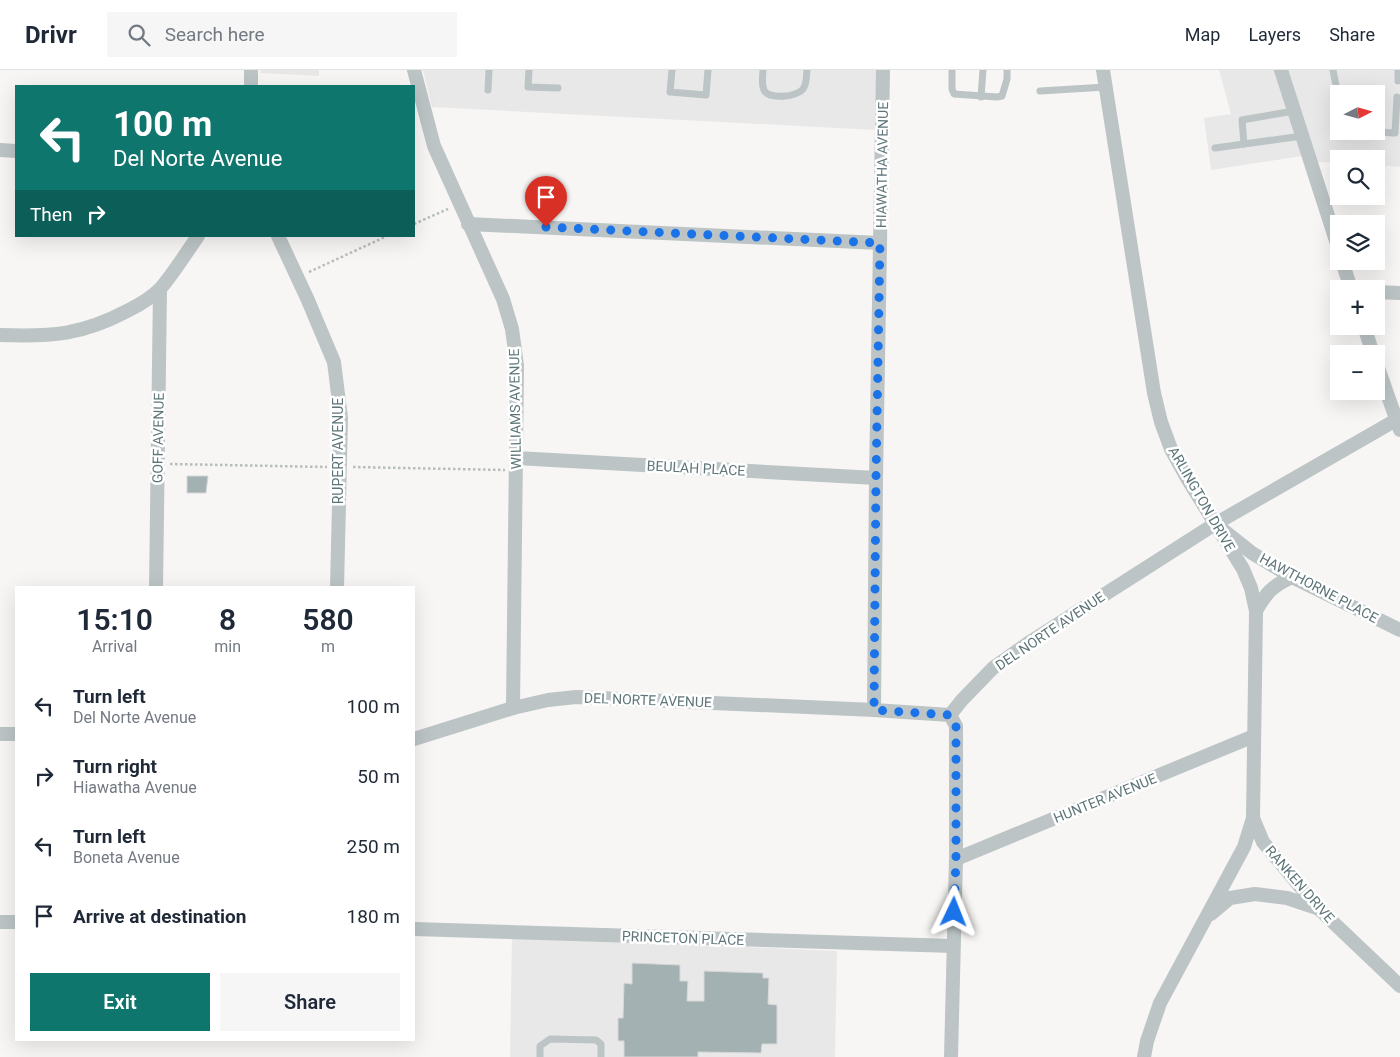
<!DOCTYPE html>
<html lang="en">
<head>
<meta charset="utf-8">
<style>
	body { margin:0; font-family:Roboto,sans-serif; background:#f6f6f7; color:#1f2937; height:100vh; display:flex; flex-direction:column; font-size:19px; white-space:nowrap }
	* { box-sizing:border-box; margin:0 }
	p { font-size:16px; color:#747a83 }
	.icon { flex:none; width:28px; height:28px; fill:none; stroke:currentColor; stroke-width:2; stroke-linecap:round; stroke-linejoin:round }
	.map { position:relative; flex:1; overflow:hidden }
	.panel { position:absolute; left:15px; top:516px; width:400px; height:455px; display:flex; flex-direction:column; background:#fff; border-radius:0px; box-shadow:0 5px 20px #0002 }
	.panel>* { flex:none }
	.guide { position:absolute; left:15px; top:15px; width:400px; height:152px; border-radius:0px; box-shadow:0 5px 20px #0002; background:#0f766e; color:#fff; overflow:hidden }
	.needle { width:32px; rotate:84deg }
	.fabs { position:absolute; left:1330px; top:15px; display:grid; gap:10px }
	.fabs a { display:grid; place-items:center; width:55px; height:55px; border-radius:0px; background:#fff; box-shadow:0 5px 20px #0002; font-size:25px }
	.pin { position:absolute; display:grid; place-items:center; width:42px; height:42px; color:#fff; margin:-51px -21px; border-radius:50% 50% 50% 0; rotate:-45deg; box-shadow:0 0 5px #0007 }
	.pin .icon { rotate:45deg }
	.me { position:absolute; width:55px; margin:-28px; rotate:2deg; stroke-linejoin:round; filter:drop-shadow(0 0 4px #0008) }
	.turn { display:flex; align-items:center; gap:18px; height:105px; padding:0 15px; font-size:22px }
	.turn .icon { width:65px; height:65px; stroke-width:2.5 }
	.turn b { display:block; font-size:35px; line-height:42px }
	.then { display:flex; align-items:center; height:48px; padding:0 15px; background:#0003; gap:10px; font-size:19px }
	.eta { display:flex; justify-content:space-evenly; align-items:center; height:85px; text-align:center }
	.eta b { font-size:30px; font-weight:600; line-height:35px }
	.cta { display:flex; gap:10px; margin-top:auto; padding:10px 15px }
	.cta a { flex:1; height:58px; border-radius:0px; background:#0f766e; color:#fff; font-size:20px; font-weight:600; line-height:58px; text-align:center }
	.cta a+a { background:#f6f6f7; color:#1f2937 }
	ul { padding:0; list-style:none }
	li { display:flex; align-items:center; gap:15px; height:70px; padding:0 15px }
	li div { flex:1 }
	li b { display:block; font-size:19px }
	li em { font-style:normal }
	header { display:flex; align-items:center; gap:30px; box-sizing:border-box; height:70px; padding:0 25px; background:#fff; border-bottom:1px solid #e0e1e3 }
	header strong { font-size:24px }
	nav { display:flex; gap:28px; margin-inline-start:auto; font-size:18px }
	.search { width:350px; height:45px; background:#f6f6f7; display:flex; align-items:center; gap:12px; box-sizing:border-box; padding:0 18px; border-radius:0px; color:#747a83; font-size:19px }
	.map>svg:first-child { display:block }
	.built { fill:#e8e8e8; fill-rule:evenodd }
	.building { fill:#a3b1b2; stroke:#d9d8d7 }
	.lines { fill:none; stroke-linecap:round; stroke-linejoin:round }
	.path { stroke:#b7bcbd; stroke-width:2.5; stroke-dasharray:2.5 2.5; stroke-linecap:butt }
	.service { stroke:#bcc4c5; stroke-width:7 }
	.minor { stroke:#bcc4c5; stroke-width:14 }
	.route { stroke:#1a73e8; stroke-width:9; stroke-dasharray:0 16.2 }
	.labels { text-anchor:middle; stroke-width:5; stroke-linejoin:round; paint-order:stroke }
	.street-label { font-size:14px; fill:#5e7679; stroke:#fff }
</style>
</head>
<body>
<header>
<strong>Drivr</strong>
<div class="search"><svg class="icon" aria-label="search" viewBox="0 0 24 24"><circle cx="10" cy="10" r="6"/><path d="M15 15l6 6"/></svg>Search here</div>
<nav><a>Map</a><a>Layers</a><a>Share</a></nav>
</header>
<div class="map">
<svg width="1400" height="987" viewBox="0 0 1400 987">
	<rect width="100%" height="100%" fill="#f7f6f4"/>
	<g class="built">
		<polygon points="261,0 319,0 319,6 260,3"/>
		<polygon points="423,0 877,0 876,60 432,37"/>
		<polygon points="1219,0 1274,0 1302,86 1211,100 1204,48 1231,44"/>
		<path d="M1286 0H1400V97L1376 95V89H1339V93L1317 92ZM1339 24H1376V61H1339Z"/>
		<polygon points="512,867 837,881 835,987 510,987"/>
	</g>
	<g class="building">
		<polygon points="187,406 208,406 206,423 187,423"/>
		<polygon points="632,893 680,895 680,911 688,911 687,931 704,931 704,901 763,903 763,908 769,908 768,934 777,935 777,974 762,974 761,983 698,982 698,987 624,987 624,971 618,971 618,948 623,948 624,913 632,914"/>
	</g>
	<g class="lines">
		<g class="path">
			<polyline points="414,154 448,139"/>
			<polyline points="309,202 387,166"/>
			<polyline points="170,394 327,397"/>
			<polyline points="353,397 505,400"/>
		</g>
		<g class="service">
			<polyline points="529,0 528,17 558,18"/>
			<polyline points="672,0 670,22 706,25 708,0"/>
			<path d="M763 0C763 6 761 14 764 20 768 30 797 27 803 19 807 14 806 7 807 0"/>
			<polyline points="952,0 952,19 954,24 997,27 1002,26 1007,9 1007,0"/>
			<polyline points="1333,0 1339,31"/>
			<polyline points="1398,11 1398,0"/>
			<polyline points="488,20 489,0"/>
			<polyline points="1040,21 1106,17"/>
			<polyline points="981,27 983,0"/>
			<polyline points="1294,41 1242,50 1244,74 1302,66"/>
			<polyline points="1353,61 1395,63 1397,27"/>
			<polyline points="1215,78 1244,74"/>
			<polyline points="540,987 540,976 550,969 596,970 601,974 601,987"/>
		</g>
		<g class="minor">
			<polyline points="414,0 434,76 503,229 512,259 517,296 513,638"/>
			<polyline points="1103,0 1154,323 1161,352 1171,379 1187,408 1243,499 1251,518 1256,541 1253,748 1244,777 1160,933 1147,971 1144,987"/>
			<polyline points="1281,0 1339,180"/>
			<polyline points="251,16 251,0"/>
			<polyline points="0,80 16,81"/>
			<polyline points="468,154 880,173"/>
			<polyline points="278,166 307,228 334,292 341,348 337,518"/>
			<polyline points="1342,191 1351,219"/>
			<polyline points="1376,222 1400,223"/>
			<polyline points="1364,256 1373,284"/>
			<path d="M0 265C52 267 82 265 129 240 139 235 152 227 160 219 174 203 186 183 198 166"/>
			<polyline points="1376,292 1400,360"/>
			<polyline points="516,388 876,408"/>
			<polyline points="1223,460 1252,483 1292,507 1400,560"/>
			<polyline points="156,518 160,219"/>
			<path d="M1256 541C1266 523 1272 516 1292 507"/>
			<polyline points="874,640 876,408 883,0"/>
			<polyline points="950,645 956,656 956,789 951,987"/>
			<polyline points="0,664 16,664"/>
			<polyline points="414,669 513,638 548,630 576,627 874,640 950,645 962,630 993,598 1027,574 1215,454 1396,350"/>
			<polyline points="1253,748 1263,772 1318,838 1400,916"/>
			<polyline points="956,789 1254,666"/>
			<polyline points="1211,844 1230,828 1255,824 1287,828 1317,838"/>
			<polyline points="0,852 16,852"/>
			<polyline points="414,859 953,876"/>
		</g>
	</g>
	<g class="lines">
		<polyline class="route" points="546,157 880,173 876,408 874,640 950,645 956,656 956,789 954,842"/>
	</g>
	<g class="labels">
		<g class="street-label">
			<text transform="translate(882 95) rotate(-89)" y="5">HIAWATHA AVENUE</text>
			<text transform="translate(515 339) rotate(-91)" y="5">WILLIAMS AVENUE</text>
			<text transform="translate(158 368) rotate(-89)" y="5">GOFF AVENUE</text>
			<text transform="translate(338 381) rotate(-90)" y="5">RUPERT AVENUE</text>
			<text transform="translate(696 398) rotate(3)" y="5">BEULAH PLACE</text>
			<text transform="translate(1202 429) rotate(60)" y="5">ARLINGTON DRIVE</text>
			<text transform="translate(1319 518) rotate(28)" y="5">HAWTHORNE PLACE</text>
			<text transform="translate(1050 561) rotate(-34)" y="5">DEL NORTE AVENUE</text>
			<text transform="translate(648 630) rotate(2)" y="5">DEL NORTE AVENUE</text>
			<text transform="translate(1105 728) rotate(-22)" y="5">HUNTER AVENUE</text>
			<text transform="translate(1300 814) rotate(49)" y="5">RANKEN DRIVE</text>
			<text transform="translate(683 868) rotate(2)" y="5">PRINCETON PLACE</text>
		</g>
	</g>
</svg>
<div class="fabs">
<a><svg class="needle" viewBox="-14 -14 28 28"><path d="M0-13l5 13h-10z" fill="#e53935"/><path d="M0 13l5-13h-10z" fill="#747a83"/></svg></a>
<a><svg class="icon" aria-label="search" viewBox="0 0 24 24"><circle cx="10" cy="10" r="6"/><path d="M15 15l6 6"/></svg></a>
<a><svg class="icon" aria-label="layers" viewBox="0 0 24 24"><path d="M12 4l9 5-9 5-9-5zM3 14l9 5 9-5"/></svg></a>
<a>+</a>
<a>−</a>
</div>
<div class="pin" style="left:546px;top:157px;background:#d93025"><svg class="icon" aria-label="arrive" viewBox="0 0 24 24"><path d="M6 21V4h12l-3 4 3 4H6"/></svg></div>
<svg class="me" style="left:954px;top:842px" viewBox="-20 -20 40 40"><path d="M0-17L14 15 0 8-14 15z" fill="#1a73e8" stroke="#fff" stroke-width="4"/></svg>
<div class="guide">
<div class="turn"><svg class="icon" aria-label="left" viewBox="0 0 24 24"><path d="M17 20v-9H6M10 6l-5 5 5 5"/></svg><div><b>100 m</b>Del Norte Avenue</div></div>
<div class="then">Then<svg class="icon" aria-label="right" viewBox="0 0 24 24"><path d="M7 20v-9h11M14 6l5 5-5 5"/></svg></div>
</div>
<section class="panel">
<div class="eta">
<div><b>15:10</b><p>Arrival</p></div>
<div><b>8</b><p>min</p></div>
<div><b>580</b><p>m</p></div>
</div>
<ul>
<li><svg class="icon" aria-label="left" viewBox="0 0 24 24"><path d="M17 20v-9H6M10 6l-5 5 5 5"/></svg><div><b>Turn left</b><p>Del Norte Avenue</p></div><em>100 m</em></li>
<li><svg class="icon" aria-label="right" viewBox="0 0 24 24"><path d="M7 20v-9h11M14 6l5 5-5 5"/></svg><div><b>Turn right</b><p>Hiawatha Avenue</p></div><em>50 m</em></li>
<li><svg class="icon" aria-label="left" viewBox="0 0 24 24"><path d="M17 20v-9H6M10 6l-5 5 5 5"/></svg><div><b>Turn left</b><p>Boneta Avenue</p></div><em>250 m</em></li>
<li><svg class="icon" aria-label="arrive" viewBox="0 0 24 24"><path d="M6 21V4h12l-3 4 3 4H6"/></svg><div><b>Arrive at destination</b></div><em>180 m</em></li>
</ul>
<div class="cta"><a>Exit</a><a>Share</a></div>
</section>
</div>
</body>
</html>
